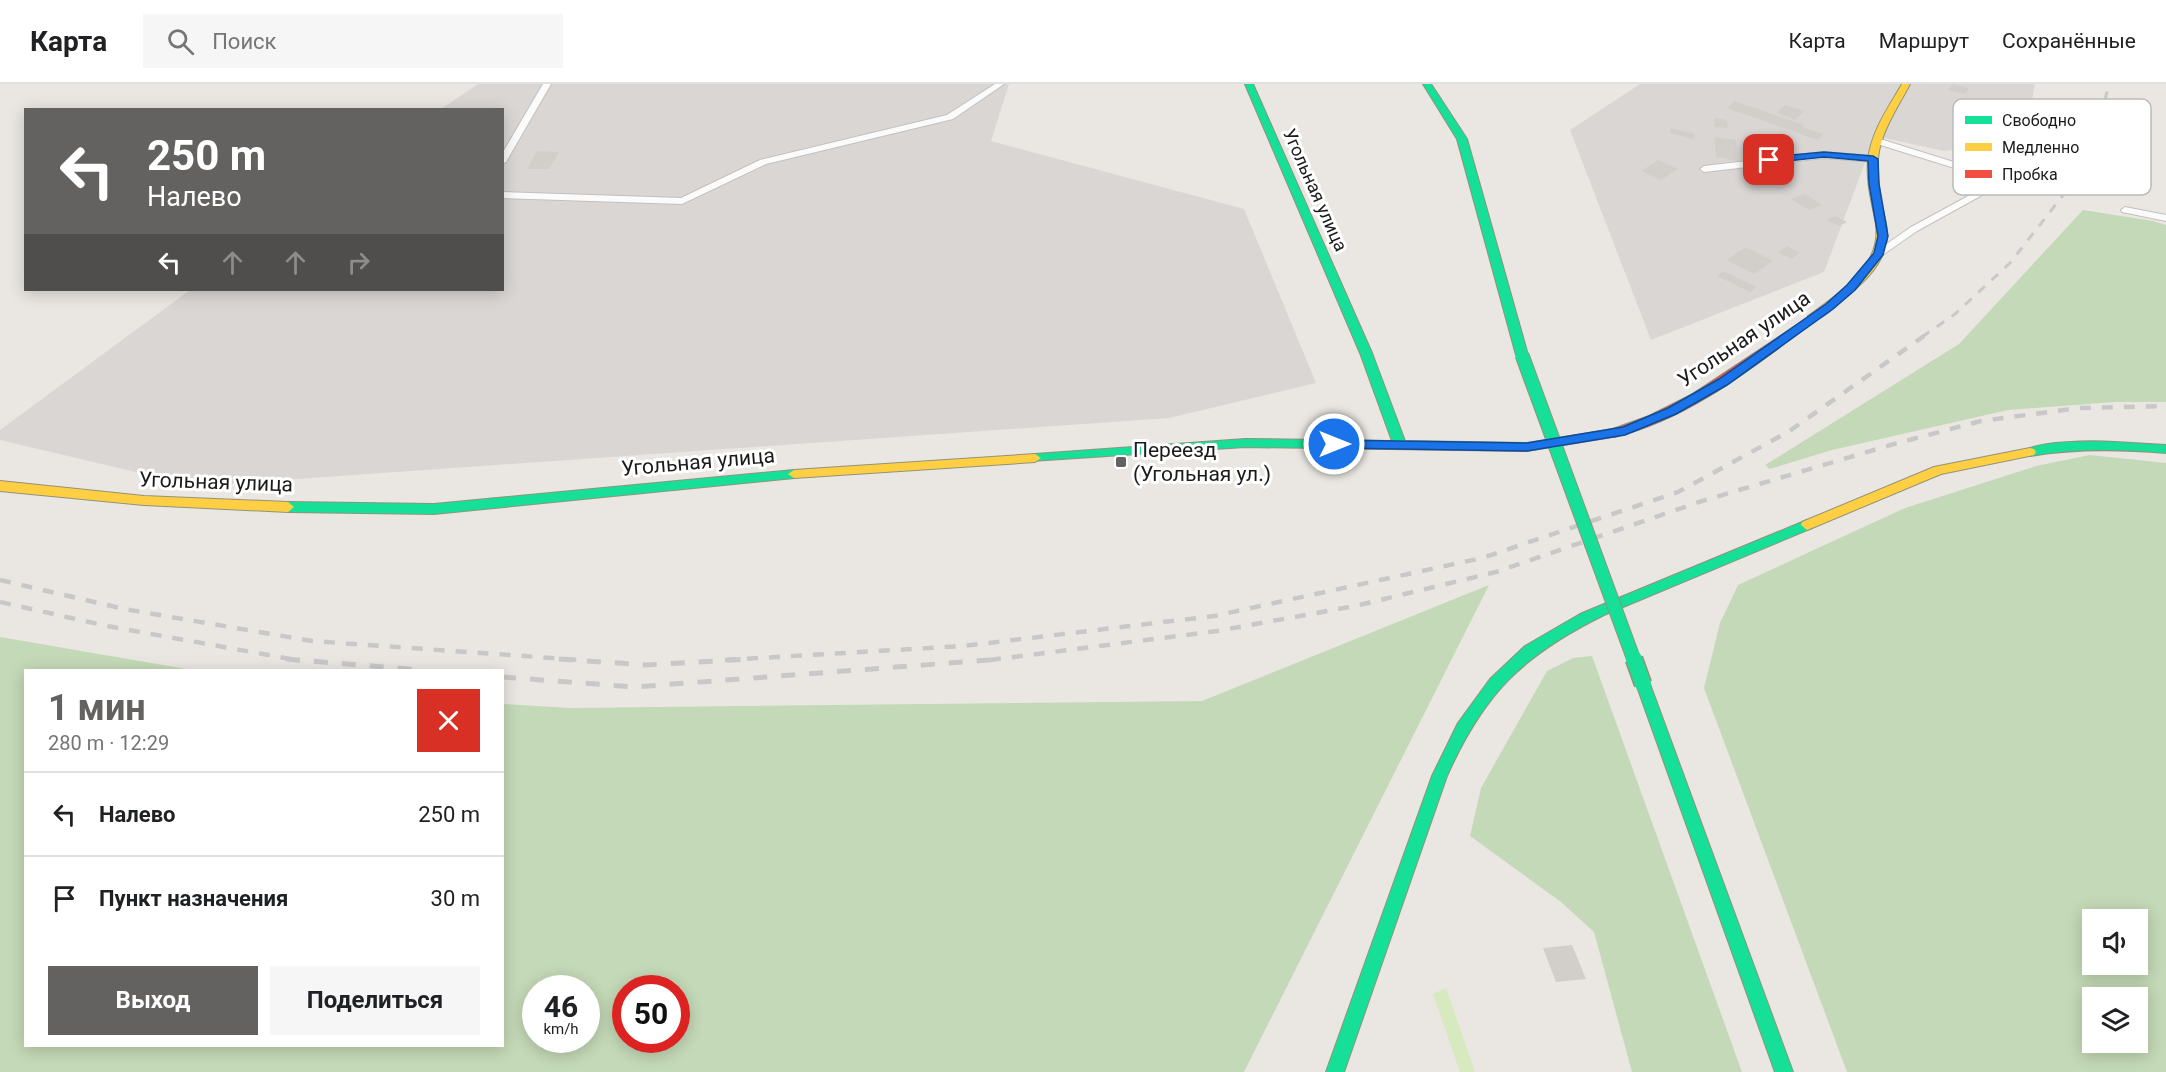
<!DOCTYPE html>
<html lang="ru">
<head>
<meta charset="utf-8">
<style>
	body { margin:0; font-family:Roboto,sans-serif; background:#f6f6f6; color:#202124; height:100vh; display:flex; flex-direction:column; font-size:22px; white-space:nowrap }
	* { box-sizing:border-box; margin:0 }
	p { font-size:20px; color:#757577 }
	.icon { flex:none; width:33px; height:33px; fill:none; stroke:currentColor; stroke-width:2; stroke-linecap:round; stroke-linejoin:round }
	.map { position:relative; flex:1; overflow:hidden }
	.side { position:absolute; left:24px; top:585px; width:480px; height:378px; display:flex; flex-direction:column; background:#fff; border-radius:0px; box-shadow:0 3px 15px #0003 }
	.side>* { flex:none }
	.banner { position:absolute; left:24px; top:24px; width:480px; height:183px; border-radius:0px; box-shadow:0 3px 15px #0003; background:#636261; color:#fff; overflow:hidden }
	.buttons { position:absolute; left:2082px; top:825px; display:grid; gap:12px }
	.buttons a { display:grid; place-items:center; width:66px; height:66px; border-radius:0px; background:#fff; box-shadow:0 3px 15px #0003; font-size:30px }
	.speed { position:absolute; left:522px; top:891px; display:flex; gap:12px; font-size:30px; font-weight:700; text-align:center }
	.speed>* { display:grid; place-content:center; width:78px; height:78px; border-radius:50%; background:#fff; box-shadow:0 3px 15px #0003; line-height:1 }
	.speed small { font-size:15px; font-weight:400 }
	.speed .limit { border:9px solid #d22; background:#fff; color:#111 }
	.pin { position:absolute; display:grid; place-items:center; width:51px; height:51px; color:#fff; margin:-26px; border-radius:12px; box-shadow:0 3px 9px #0006 }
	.me { position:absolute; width:66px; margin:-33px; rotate:90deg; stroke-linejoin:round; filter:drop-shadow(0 0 4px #0008) }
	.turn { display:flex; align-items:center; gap:21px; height:126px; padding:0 24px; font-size:27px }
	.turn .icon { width:78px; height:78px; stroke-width:2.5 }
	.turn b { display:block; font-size:42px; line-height:51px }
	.lanes { display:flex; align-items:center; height:57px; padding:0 24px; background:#0003; justify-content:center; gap:30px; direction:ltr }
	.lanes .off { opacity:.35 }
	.round { display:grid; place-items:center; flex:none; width:63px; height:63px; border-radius:0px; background:#f6f6f6 }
	.head { display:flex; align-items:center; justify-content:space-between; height:102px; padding:0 24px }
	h1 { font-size:36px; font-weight:700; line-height:45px; color:#636261 }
	.button { display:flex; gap:12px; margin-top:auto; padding:12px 24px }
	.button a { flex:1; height:69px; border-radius:0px; background:#636261; color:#fff; font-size:24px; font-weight:700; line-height:69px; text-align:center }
	.button a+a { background:#f6f6f6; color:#202124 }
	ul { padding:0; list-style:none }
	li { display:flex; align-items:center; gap:18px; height:84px; padding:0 24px; border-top:2px solid #e0e0e0 }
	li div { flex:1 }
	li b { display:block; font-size:22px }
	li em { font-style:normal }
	header { display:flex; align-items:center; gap:36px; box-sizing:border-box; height:84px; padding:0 30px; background:#fff; border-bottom:2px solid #e0e0e0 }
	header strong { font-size:28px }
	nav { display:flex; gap:33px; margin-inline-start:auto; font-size:21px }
	.search { width:420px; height:54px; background:#f6f6f6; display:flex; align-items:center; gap:15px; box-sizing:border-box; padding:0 21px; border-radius:0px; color:#757577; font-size:22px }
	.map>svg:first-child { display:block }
	.residential { fill:#d9d6d4 }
	.grass { fill:#d6e9bf }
	.forest { fill:#c4d9b7; fill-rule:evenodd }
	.building { fill:#d2cfcb }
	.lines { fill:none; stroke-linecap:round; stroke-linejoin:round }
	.lane-casing { stroke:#c2c1bf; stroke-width:2 }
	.fast-casing { stroke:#91927b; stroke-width:2 }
	.slow-casing { stroke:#91927b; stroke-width:2 }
	.jam-casing { stroke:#91927b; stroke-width:2 }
	.lane { fill:#fcfbfb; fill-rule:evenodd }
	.fast { fill:#16e098; fill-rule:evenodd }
	.slow { fill:#ffcf43; fill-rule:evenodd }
	.jam { fill:#f24e42; fill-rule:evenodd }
	.rail-far2 { stroke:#c9c8c8; stroke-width:3; stroke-dasharray:9 9; stroke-linecap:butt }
	.rail-far1 { stroke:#c9c8c8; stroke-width:4.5; stroke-dasharray:11 11; stroke-linecap:butt }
	.rail { stroke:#c9c8c8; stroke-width:5; stroke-dasharray:14 14; stroke-linecap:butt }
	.fast-bridge-far1-casing { stroke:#91927b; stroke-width:15; stroke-linecap:butt }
	.fast-bridge-casing { stroke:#91927b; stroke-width:19; stroke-linecap:butt }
	.fast-bridge-far1 { stroke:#16e098; stroke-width:13 }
	.fast-bridge { stroke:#16e098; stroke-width:16 }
	.route { fill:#1a73e8; stroke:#114b97; stroke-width:1.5 }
	.poi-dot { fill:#636261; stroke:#fff; stroke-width:2 }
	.labels { text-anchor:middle; stroke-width:6; stroke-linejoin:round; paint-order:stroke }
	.far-street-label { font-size:18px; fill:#1b1b1b; stroke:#fff }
	.street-label { font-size:21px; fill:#1b1b1b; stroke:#fff }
	.poi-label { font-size:21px; fill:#1b1b1b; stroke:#fff; text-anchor:start }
	.key { fill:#fff; stroke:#bbb; stroke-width:1.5 }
	.key-label { font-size:16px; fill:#1b1b1b }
</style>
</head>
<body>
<header>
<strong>Карта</strong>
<div class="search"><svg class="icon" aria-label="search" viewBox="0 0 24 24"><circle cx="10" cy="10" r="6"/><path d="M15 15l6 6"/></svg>Поиск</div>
<nav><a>Карта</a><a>Маршрут</a><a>Сохранённые</a></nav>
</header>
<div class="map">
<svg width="2166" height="988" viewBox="0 0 2166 988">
	<rect width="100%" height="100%" fill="#eae7e2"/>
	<g class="residential">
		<polygon points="478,0 1009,0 991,57 1244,125 1316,299 1169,334 195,402 0,356 0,346 190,206 502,206 502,26 441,25"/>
		<polygon points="1640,0 2035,0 2024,60 1944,67 1875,52 1824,188 1651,256 1570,46"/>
	</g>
	<polygon class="grass" points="1446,904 1475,988 1460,988 1433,910"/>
	<g class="forest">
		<polygon points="2083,126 2153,137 2166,141 2166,318 2114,318 2008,326 1832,366 1770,385 1765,381 1959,260"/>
		<path d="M2090 371 2166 379V988H1847L1704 604 1720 539 1738 501 1905 424 2036 382ZM2092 836H2138V880H2092ZM2092 914H2138V958H2092Z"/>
		<path d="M1489 501 1244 988H0V553L192 586H26V962H502L503 620 570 624 1202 617ZM536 904H586V956H536ZM626 904H676V956H626Z"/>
		<polygon points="1592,572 1742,988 1632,988 1594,848 1561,818 1470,752 1481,704 1547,587 1573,574"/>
	</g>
	<g class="building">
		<polygon points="1952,0 1954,0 1969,4 1966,10 1948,6"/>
		<polygon points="1735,17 1804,41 1802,43 1823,50 1818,56 1727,24"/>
		<polygon points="1785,21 1804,27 1795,36 1777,29"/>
		<polygon points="1714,34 1727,36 1728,44 1715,43"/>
		<polygon points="1671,44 1695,50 1693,55 1670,49"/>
		<polygon points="1714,53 1736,56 1738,77 1716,73"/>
		<polygon points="537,67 559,68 549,85 527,85"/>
		<polygon points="1658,76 1678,85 1661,96 1641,87"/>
		<polygon points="1805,110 1822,121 1809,126 1791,115"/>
		<polygon points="1835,132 1847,138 1839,142 1827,136"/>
		<polygon points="1787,162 1800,169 1791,175 1778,168"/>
		<polygon points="1746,163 1773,177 1754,190 1727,176"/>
		<polygon points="1723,187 1756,203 1750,208 1717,192"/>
		<polygon points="1572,861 1586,895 1556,898 1543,864"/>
	</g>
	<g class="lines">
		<g class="lane-casing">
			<g id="lane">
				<polygon points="543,0 551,0 506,78 502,80 502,70"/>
				<polygon points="995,0 1004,0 953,35 766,80 682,120 502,114 502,108 681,114 760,76 947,31"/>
				<polygon points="1874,55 1880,55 2005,94 2045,104 2041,107 2004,99 1917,147 1884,170 1878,170 1878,166 1911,143 1996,97 1874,59"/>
				<polygon points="1824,68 1873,72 1877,75 1873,78 1824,74 1704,88 1700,85 1704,82"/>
				<polygon points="2125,123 2166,131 2166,137 2122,128 2121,126"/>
			</g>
		</g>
		<g class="fast-casing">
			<g id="fast">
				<polygon points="1245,0 1253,0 1372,269 1405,357 1527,359 1614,345 1618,346 1620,349 1618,352 1527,367 1245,363 1031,377 1029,374 1031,371 1035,370 1245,355 1392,357 1360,269"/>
				<polygon points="1423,0 1431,0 1467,55 1528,271 1526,274 1518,274 1516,271 1457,55"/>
				<path d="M2115 358 2166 361V369C2120 365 2075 364 2030 372L2024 368C2034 356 2097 357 2115 358Z"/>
				<polygon points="794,386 800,390 794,394 434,430 288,428 282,423 288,418 434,420"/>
				<path d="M1807 436 1813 441 1812 444 1604 531C1523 571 1484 609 1447 692L1344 988H1326L1432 692 1458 639 1490 595 1525 562 1580 530Z"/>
				<polygon points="1643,594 1648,596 1650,600 1793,988 1775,988 1636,600 1638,596"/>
			</g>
		</g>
		<g class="slow-casing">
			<g id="slow">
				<path d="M1902 0H1910C1899 21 1884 43 1879 67 1876 84 1878 101 1881 117 1883 128 1887 139 1887 149 1888 179 1860 202 1839 219 1831 226 1819 238 1808 236V232C1839 210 1882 183 1876 140 1872 119 1866 98 1868 76 1871 48 1888 24 1902 0Z"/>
				<polygon points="2030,364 2034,365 2036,368 2034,371 1941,390 1812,444 1807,446 1801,441 1802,438 1934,383"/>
				<polygon points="1035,370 1041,374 1035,378 794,394 788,390 794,386"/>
				<polygon points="0,397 144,412 288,418 294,423 288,428 144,421 0,407"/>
			</g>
		</g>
		<g class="jam-casing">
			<path id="jam" d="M1812 231 1816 232V236C1754 282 1690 335 1614 353L1608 349 1610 346 1649 332 1691 311Z"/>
		</g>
		<use href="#lane" class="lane"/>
		<use href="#fast" class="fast"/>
		<use href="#slow" class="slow"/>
		<use href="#jam" class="jam"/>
		<polyline class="rail-far2" points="1922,253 1955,230 2010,179 2079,91 2103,24 2109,0"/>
		<g class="rail-far1">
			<polyline points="0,496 124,525 312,557 580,576"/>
			<polyline points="0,518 107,542 296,576"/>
			<polyline points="725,576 963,562 1214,532 1482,474 1678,408 1788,348 1924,252"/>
			<polyline points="990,576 1217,547 1355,522 1496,488 1699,418 1894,360 1981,337 2079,324 2166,322"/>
		</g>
		<g class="rail">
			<polyline points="286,575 421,586"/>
			<polyline points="559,575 646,581 750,575"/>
			<polyline points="502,593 635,603 1002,575"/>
		</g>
		<g class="fast-bridge-far1-casing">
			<polyline id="fast-bridge-far1" points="1522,271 1634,576"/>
		</g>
		<g class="fast-bridge-casing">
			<polyline id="fast-bridge" points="1634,575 1643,600"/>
		</g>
		<use href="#fast-bridge-far1" class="fast-bridge-far1"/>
		<use href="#fast-bridge" class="fast-bridge"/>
	</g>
	<polygon class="route" points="1824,68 1873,72 1878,75 1879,100 1888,152 1883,171 1855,206 1833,225 1727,301 1676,330 1625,351 1527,367 1334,364 1328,360 1334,356 1527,359 1623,343 1668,324 1719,295 1826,220 1847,201 1874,169 1878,152 1869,100 1868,77 1824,73 1769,79 1764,76 1769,73"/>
	<rect class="poi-dot" x="1115" y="372" width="12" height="12" rx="3"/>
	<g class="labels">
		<g class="far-street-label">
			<text transform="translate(1315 106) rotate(66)" y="6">Угольная улица</text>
		</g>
		<g class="street-label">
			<text transform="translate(1744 255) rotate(-34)" y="7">Угольная улица</text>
			<text transform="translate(698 378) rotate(-5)" y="7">Угольная улица</text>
			<text transform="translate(216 398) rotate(2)" y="7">Угольная улица</text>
		</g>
		<g class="poi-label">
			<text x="1133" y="373">Переезд<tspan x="1133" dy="24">(Угольная ул.)</tspan></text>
		</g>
	</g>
	<rect x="1953" y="15" width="198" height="96" rx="9" class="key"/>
	<rect x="1965" y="32" width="27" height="8" fill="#16e098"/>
	<rect x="1965" y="59" width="27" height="8" fill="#ffcf43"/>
	<rect x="1965" y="86" width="27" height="8" fill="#f24e42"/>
	<g class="key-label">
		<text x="2002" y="42">Свободно</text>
		<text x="2002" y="69">Медленно</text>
		<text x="2002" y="96">Пробка</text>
	</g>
</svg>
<div class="buttons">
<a><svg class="icon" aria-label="sound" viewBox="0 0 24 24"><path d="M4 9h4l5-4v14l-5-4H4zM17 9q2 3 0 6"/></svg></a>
<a><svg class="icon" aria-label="layers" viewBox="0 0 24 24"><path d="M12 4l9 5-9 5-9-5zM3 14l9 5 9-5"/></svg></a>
</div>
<div class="speed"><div>46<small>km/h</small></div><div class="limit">50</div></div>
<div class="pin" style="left:1769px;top:76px;background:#d93025"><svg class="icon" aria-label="arrive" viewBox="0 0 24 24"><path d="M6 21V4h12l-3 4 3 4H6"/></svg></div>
<svg class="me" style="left:1334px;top:360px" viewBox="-20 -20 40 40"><circle r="17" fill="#1a73e8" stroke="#fff" stroke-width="3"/><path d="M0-11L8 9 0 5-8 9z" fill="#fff"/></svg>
<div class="banner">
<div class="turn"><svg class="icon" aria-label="left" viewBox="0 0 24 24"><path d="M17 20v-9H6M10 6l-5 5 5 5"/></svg><div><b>250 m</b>Налево</div></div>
<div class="lanes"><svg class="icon" aria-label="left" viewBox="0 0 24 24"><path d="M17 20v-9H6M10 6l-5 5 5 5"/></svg><svg class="icon off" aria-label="ahead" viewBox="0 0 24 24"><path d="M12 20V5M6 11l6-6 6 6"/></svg><svg class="icon off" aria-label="ahead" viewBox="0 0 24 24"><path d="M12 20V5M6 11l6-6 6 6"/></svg><svg class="icon off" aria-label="right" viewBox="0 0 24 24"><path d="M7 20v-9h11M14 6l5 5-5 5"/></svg></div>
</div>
<section class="side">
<div class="head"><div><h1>1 мин</h1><p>280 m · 12:29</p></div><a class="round" style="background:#d93025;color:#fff"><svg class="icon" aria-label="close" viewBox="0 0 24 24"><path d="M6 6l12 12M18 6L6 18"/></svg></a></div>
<ul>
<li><svg class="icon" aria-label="left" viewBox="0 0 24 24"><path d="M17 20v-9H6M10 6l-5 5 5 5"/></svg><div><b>Налево</b></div><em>250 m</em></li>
<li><svg class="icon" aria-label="arrive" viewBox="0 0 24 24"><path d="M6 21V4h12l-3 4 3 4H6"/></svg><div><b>Пункт назначения</b></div><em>30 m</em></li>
</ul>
<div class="button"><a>Выход</a><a>Поделиться</a></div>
</section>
</div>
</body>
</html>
